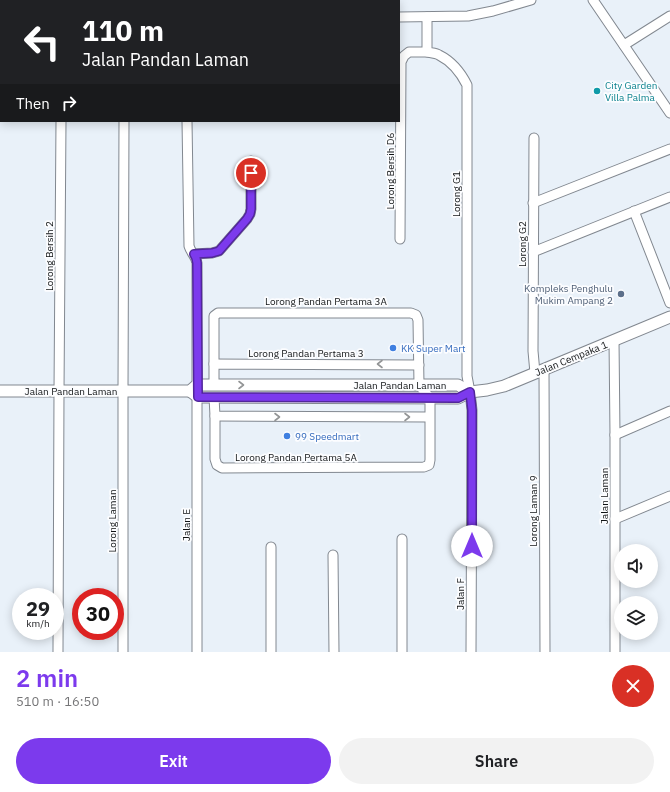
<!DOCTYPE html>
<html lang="en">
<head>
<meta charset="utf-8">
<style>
	body { margin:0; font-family:"IBM Plex Sans",sans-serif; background:#f2f2f2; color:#202124; height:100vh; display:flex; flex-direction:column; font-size:15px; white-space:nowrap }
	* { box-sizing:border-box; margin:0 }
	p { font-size:13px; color:#757577 }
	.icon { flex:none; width:22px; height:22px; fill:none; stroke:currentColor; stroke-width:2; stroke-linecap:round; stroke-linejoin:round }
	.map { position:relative; height:652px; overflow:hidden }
	.side { display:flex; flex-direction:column; background:#fff; flex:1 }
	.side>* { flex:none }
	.top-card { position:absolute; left:0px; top:0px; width:400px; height:122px; box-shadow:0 2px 10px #0003; background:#202124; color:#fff; overflow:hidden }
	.buttons { position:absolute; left:614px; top:544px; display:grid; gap:8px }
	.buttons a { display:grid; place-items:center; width:44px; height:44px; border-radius:50%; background:#fff; box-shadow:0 2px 10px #0003; font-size:20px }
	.speed { position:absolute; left:12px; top:588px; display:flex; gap:8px; font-size:20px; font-weight:700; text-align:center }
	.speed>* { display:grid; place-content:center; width:52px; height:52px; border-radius:50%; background:#fff; box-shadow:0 2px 10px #0003; line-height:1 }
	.speed small { font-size:10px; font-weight:400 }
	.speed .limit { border:6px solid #d22; background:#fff; color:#111 }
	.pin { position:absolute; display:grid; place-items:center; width:34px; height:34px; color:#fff; margin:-17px; border:2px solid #fff; border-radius:50%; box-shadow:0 1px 4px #0007 }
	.me { position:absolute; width:44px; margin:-22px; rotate:0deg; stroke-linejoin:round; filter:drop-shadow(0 0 3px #0008) }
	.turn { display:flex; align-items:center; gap:14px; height:84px; padding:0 16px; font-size:18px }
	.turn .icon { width:52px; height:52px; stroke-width:2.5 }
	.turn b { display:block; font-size:28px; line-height:34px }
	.then { display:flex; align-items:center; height:38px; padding:0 16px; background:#0003; gap:8px; font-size:15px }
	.round { display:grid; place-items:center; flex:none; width:42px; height:42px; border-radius:21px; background:#f2f2f2 }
	.overview { display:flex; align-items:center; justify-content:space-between; height:68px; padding:0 16px }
	h1 { font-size:24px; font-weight:600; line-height:30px; color:#7c3aed }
	.button { display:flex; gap:8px; margin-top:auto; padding:8px 16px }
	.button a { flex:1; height:46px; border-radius:24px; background:#7c3aed; color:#fff; font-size:16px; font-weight:600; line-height:46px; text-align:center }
	.button a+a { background:#f2f2f2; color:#202124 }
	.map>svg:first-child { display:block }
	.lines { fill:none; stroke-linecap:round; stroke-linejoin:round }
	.minor-casing { stroke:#828890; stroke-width:11 }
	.tertiary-casing { stroke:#828890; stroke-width:13 }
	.minor { stroke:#fff; stroke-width:9 }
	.tertiary { stroke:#fff; stroke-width:11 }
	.oneway { stroke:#939596 }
	.route-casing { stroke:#51269a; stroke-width:10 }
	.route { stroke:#7c3aed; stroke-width:7 }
	.culture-dot { fill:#0f9aa8; stroke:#fcfdff; stroke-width:1.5 }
	.service-dot { fill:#5c6f8a; stroke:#fcfdff; stroke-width:1.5 }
	.shop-dot { fill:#3f7fe0; stroke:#fcfdff; stroke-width:1.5 }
	.labels { text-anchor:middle; stroke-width:3.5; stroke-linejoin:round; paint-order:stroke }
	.culture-label { font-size:10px; fill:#0d838f; stroke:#fcfdff; text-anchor:start }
	.street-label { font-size:10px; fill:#101315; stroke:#fcfdff }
	.service-label { font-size:10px; fill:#4e5e75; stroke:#fcfdff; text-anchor:end }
	.shop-label { font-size:10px; fill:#366cbe; stroke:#fcfdff; text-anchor:start }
</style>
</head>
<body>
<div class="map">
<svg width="670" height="652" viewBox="0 0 670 652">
	<rect width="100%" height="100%" fill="#e9f1f9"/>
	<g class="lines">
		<g class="minor-casing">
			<g id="minor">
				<polyline points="195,0 195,1"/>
				<polyline points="593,0 670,113"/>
				<polyline points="63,1 63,0"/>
				<polyline points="0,17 1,17"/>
				<polyline points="399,17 468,16 493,11 531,0"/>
				<path d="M427 17V52C431 53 436 53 439 55 451 61 461 73 467 85V376L470 392 472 410 471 652"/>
				<polyline points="624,45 670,16"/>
				<path d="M187 121 189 246C191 253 196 256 197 263V652"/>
				<polyline points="534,138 533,351 535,373"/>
				<polyline points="533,203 670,149"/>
				<polyline points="634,211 670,303"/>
				<polyline points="400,239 401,62 404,56 409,52 427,52"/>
				<polyline points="533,252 670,197"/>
				<polyline points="194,254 212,253 219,251 247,219 250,214 251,209 251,161"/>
				<polyline points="614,340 615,435 615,652"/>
				<polyline points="214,364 214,316 218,313 411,313 416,315 418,320 419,385 430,398 430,460 429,465 424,467 222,468 217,465 215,459 215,416"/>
				<polyline points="544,369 545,652"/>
				<polyline points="214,385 214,364 419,365"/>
				<polyline points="214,397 215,416 429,417"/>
				<polyline points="615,435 670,411"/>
				<polyline points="615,519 670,496"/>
				<polyline points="402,539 402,652"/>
				<polyline points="271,547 271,652"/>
				<polyline points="333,555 334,652"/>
				<polyline points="58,652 59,391 61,121"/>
				<polyline points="123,652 123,391 124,121"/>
			</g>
		</g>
		<g class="tertiary-casing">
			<g id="tertiary">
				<polyline points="0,391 190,391 197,385 458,385 470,392"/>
				<polyline points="190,391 198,397 458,398 470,392 487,390 504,386 670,317"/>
			</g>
		</g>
		<use href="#minor" class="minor"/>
		<use href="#tertiary" class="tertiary"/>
	</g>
	<defs><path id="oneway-chevron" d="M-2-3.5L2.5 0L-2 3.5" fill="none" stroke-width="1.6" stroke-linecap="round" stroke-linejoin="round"/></defs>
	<g class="oneway">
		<use href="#oneway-chevron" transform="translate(380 364) rotate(-180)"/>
		<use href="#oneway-chevron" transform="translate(241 385)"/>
		<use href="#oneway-chevron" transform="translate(277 417)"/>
		<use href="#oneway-chevron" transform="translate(407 417)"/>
	</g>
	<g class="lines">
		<g class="route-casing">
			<polyline id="route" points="251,173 251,209 250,214 247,219 219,251 212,253 194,254 196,258 197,263 198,397 458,398 470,392 472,410 472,546"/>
		</g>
		<use href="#route" class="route"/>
	</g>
	<circle class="culture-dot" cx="597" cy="91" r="4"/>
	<circle class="service-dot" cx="621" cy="294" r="4"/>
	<g class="shop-dot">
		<circle cx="393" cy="348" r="4"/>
		<circle cx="287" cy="436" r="4"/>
	</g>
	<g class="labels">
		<g class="culture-label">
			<text x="605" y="89">City Garden<tspan x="605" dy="12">Villa Palma</tspan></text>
		</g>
		<g class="street-label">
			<text transform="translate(390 171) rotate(-90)" y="4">Lorong Bersih D6</text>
			<text transform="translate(456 194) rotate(-90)" y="4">Lorong G1</text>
			<text transform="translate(522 244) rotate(-90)" y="4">Lorong G2</text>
			<text transform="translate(49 256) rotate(-90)" y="4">Lorong Bersih 2</text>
			<text x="326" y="305">Lorong Pandan Pertama 3A</text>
			<text x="306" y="357">Lorong Pandan Pertama 3</text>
			<text transform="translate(571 358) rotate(-22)" y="4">Jalan Cempaka 1</text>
			<text x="400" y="389">Jalan Pandan Laman</text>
			<text x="71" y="395">Jalan Pandan Laman</text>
			<text x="296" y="461">Lorong Pandan Pertama 5A</text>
			<text transform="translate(604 496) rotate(-90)" y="4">Jalan Laman</text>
			<text transform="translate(533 511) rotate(-90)" y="4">Lorong Laman 9</text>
			<text transform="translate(112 521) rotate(-90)" y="4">Lorong Laman</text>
			<text transform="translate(186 525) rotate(-90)" y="4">Jalan E</text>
			<text transform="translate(460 594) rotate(-90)" y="4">Jalan F</text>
		</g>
		<g class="service-label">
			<text x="613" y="292">Kompleks Penghulu<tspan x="613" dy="12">Mukim Ampang 2</tspan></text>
		</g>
		<g class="shop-label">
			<text x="401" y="352">KK Super Mart</text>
			<text x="295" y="440">99 Speedmart</text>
		</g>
	</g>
</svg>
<div class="buttons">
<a><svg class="icon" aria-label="sound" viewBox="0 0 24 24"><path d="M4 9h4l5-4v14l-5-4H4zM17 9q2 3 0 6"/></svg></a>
<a><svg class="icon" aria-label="layers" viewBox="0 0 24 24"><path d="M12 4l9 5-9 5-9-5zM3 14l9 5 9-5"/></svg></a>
</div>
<div class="speed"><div>29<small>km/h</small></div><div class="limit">30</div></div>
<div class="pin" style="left:251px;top:173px;background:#d93025"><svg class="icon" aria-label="arrive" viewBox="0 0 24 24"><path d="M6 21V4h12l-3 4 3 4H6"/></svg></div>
<svg class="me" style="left:472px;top:546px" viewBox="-20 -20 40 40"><circle r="19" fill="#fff"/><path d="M0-13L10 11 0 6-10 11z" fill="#7c3aed"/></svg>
<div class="top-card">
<div class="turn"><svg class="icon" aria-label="left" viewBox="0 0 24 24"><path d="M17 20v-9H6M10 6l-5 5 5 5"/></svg><div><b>110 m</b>Jalan Pandan Laman</div></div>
<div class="then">Then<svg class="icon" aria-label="right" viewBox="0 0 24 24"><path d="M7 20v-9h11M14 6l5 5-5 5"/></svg></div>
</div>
</div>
<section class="side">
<div class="overview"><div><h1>2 min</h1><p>510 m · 16:50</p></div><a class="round" style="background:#d93025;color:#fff"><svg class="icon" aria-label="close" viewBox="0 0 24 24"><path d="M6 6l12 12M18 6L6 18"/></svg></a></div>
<div class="button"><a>Exit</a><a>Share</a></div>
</section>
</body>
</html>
